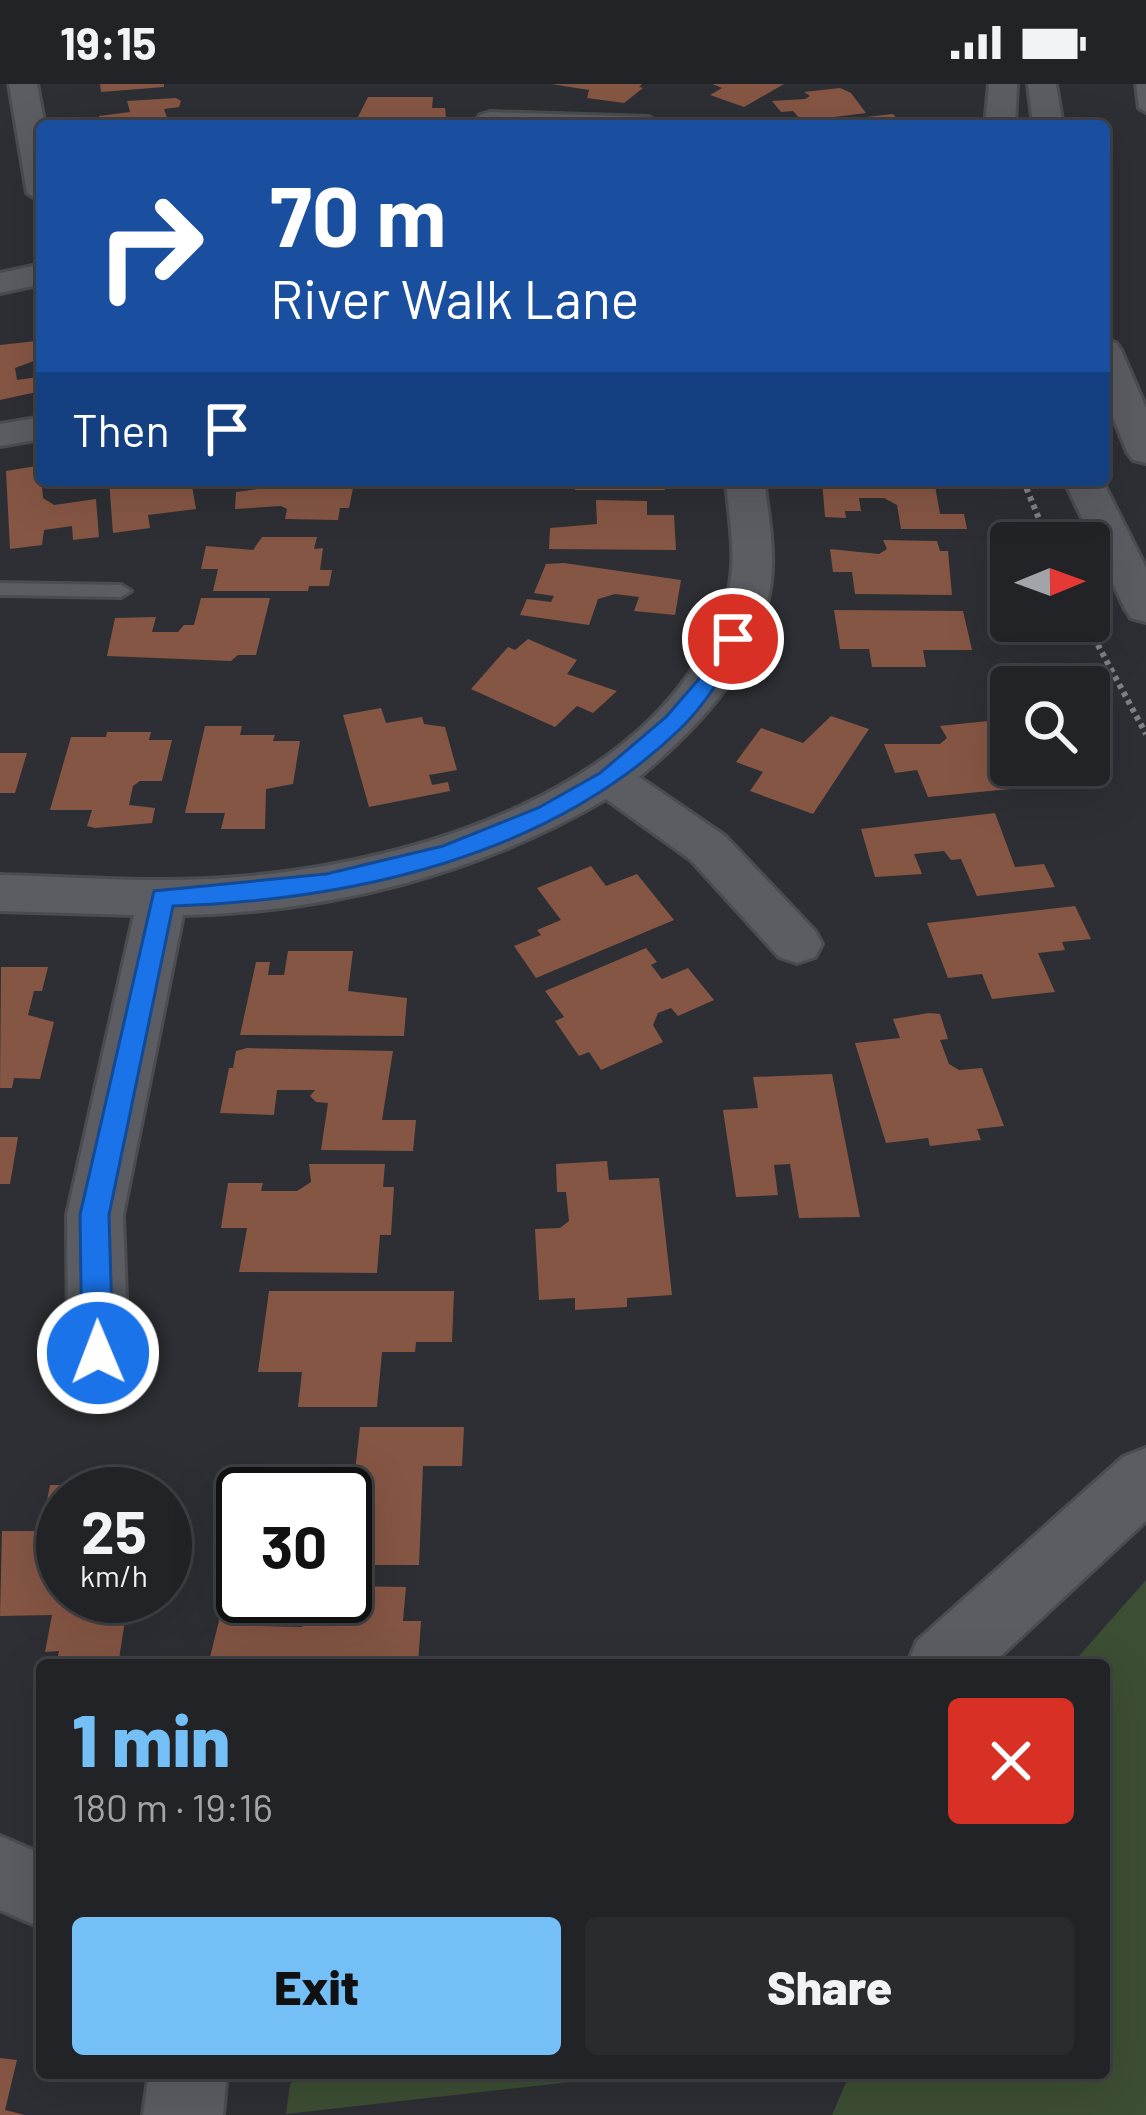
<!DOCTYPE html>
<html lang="en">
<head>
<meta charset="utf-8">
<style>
	body { margin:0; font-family:Barlow,sans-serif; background:#2a2b2f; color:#f1f3f6; height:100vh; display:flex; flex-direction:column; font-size:45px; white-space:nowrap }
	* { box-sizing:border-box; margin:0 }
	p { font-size:39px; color:#a2a4a7 }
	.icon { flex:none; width:66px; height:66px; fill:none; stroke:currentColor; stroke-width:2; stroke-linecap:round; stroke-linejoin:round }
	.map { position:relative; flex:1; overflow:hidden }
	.sheet { position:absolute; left:36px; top:1575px; width:1074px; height:420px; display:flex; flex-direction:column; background:#222327; border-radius:12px; box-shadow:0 12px 48px #0002,0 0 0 3px #3f4044 }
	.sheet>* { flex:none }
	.top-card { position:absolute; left:36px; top:36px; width:1074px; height:366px; border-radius:12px; box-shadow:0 12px 48px #0002,0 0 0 3px #3f4044; background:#1a4fa0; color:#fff; overflow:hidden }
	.needle { width:78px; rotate:89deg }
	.fabs { position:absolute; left:990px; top:438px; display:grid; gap:24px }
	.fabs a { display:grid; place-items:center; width:120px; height:120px; border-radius:12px; background:#222327; box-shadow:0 12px 48px #0002,0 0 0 3px #3f4044; font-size:60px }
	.speed { position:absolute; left:36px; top:1383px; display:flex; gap:24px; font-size:60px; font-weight:700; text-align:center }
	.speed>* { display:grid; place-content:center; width:156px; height:156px; border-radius:50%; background:#222327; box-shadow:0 12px 48px #0002,0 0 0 3px #3f4044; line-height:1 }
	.speed small { font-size:30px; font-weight:400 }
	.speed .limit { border:6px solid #111; border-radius:18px; background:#fff; color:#111 }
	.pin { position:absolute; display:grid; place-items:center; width:102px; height:102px; color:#fff; margin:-51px; border:6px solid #fff; border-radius:50%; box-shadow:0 3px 12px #0007 }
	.me { position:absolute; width:132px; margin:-66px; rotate:359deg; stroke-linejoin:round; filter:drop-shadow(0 0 9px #0008) }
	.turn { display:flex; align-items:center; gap:42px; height:252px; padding:0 36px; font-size:54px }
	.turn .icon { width:156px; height:156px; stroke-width:2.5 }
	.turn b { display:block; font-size:84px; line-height:102px }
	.then { display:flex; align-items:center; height:114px; padding:0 36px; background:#0003; gap:24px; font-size:45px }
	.round { display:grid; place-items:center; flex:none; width:126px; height:126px; border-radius:12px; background:#2a2b2f }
	.head { display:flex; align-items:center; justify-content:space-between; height:204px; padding:0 36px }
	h1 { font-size:72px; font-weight:800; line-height:90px; color:#74c0f6 }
	.cta { display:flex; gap:24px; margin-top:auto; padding:24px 36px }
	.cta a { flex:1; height:138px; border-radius:12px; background:#74c0f6; color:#111; font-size:48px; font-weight:800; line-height:138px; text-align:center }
	.cta a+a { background:#2a2b2f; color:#f1f3f6 }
	.status { display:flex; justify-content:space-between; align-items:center; height:84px; padding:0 60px; background:#222327; direction:ltr }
	.status svg { height:33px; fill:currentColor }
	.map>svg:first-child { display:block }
	.green { fill:#3c4e34 }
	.building { fill:#865644 }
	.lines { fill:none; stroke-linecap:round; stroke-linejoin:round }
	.service-casing { stroke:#4a4c4f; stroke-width:6 }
	.minor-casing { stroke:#4a4c4f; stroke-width:6 }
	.path { stroke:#818386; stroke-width:6; stroke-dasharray:4.5 4.5; stroke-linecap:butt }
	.service { fill:#5b5d62; fill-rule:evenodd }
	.minor { fill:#5b5d62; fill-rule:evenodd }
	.route { fill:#1a73e8; stroke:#114b97; stroke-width:3 }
</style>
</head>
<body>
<div class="status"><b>19:15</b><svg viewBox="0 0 49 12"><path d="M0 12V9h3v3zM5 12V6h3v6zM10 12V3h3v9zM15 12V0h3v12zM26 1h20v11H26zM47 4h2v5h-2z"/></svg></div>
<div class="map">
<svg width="1146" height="2031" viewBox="0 0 1146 2031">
	<rect width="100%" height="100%" fill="#2d2f34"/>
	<g class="green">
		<polygon points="1146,1496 1146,2031 832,2031 850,1989 1104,1989 1104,1581 1071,1581"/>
		<polygon points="304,1989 651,1989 286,2030 290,2000"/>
	</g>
	<g class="building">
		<polygon points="100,0 164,0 164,3 101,8"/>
		<polygon points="551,0 642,0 639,3 643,4 624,19 587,14 589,6"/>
		<polygon points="784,0 744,23 710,11 722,4 712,0"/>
		<polygon points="840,4 851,9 866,29 802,37 793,27 781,28 772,17 805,15 810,12 804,8"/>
		<polygon points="368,13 433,13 432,24 445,24 446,34 363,40 365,33 358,33"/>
		<polygon points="176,14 181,17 179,23 164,25 170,42 102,42 99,32 130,28 127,17"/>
		<polygon points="893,30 900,38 886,42 854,42 848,35"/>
		<polygon points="42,245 42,274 15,284 17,296 38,293 41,307 0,316 0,261 36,257 34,246"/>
		<polygon points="42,381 42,396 69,399 42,402 43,414 54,421 96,415 99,453 73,456 72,442 44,446 42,461 10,465 6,387"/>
		<polygon points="109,396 191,396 196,425 148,431 150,444 113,449"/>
		<polygon points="259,396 360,396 359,404 353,404 349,424 340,424 338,436 285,435 287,425 281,422 235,425 236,408 257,405"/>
		<polygon points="575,396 664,396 665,406 575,406"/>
		<polygon points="822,396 934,396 940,430 964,430 967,445 901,445 897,421 884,414 859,414 861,427 845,427 846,434 825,433"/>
		<polygon points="596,416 647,417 647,431 674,431 676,466 549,465 550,444 597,440"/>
		<polygon points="262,453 317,453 314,465 323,464 320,486 332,486 329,502 309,502 308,507 213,507 218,485 201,485 206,462 253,466"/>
		<polygon points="883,456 937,457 940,467 948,467 952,511 855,510 852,488 833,488 830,465 879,470 887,465"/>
		<polygon points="564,479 681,496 675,531 634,527 639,513 615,510 598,515 589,541 520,531 527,515 551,518 554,512 534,509 546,480"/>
		<polygon points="201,514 270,514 256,571 238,571 231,577 107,572 115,534 156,533 152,548 178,548 184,541 194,541"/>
		<polygon points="834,526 963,527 972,566 923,566 926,583 872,583 869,565 840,565"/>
		<polygon points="528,555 577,576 567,590 617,607 593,629 577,622 555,643 471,605 508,563 515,566"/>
		<polygon points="381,624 386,639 422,633 424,640 445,643 457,686 429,691 432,701 448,698 450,707 369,723 343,631"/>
		<polygon points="831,632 869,645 813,730 750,707 763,688 736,678 761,644 803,659"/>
		<polygon points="997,636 1004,650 1011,650 1011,681 1028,681 1036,698 1029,699 1031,703 928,713 917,686 895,689 884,660 940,660 947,654 940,642"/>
		<polygon points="205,642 242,642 240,651 275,651 273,657 300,657 293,700 266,705 265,745 221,745 225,729 185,729"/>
		<polygon points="107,648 151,648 149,656 172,656 162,697 140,697 133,702 129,721 155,724 152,739 95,744 87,742 92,726 50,726 71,653 106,653"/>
		<polygon points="0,669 27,669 15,709 0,709"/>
		<polygon points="995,729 1015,783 1044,780 1055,803 977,812 961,775 951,776 944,767 914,770 922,790 875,793 861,745"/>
		<polygon points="591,782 606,802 637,790 674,836 536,894 514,862 541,851 537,846 561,836 537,804"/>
		<polygon points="1075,822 1091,855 1062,858 1065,866 1038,869 1055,908 992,915 982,890 948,894 927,839"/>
		<polygon points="646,864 657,878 651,881 662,895 688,884 714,916 678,932 671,924 658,929 653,941 663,958 601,986 589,968 579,972 555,937 564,933 545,907"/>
		<polygon points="288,867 353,867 348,907 407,914 404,952 240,951 256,878 270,878 268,891 284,891"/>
		<polygon points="1,883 48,883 42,907 34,907 28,931 54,938 40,995 14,994 12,1004 0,1004"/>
		<polygon points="929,929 940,930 948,955 940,956 949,980 959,986 982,984 1004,1042 977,1045 981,1056 930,1062 928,1054 886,1059 855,959 900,954 893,935"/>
		<polygon points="247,964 393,967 382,1036 416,1036 413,1067 321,1066 328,1019 316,1018 310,1012 315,1006 277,1006 274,1031 220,1029 229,984 233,984 236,967"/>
		<polygon points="832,990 860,1133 799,1134 790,1080 774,1081 778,1111 736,1113 723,1026 758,1024 753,993"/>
		<polygon points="0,1053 18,1053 10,1100 0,1100"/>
		<polygon points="607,1077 609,1096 659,1094 672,1211 627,1214 627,1223 575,1226 575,1214 539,1216 535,1145 560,1144 569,1137 566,1108 557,1108 556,1080"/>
		<polygon points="309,1080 385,1080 383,1103 394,1103 391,1151 380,1151 377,1189 239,1188 247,1144 221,1144 228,1099 263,1099 261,1107 297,1107 311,1098"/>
		<polygon points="269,1207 454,1207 452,1258 416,1258 415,1268 382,1268 377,1323 298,1323 302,1288 258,1288"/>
		<polygon points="360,1343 464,1343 462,1382 423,1382 419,1481 345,1481 345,1406 353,1405"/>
		<polygon points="295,1389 292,1410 243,1410 243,1480 225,1480 228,1452 222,1452 232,1390"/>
		<polygon points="50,1401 147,1401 146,1410 63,1410 63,1512 129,1512 118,1581 56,1581 59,1567 45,1568 52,1531 0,1532 2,1447 41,1447"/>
		<polygon points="345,1502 406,1503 403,1537 421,1537 418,1581 208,1581 221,1529 264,1530 261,1542 302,1543 304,1537 317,1530 317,1512 345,1512"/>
		<polygon points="0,1974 17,1976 5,2026 25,2031 0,2031"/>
	</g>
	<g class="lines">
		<g class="service-casing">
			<g id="service">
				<polygon points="1136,0 1146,0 1146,28 1139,24"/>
				<polygon points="0,499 121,501 131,507 121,513 0,511"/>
			</g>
		</g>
		<g class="minor-casing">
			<g id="minor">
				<polygon points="9,0 37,0 45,42 42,118 27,109"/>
				<polygon points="989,0 1017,0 1015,42 985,42"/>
				<polygon points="1028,0 1056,0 1063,42 1033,42"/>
				<polygon points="490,28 649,33 664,42 479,42 476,37 480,31"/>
				<polygon points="42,180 42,200 0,209 0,189"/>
				<polygon points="1104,256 1116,259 1121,266 1146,324 1146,379 1133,376 1127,368 1104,310"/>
				<polygon points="42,333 42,355 0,362 0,340"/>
				<path d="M726 396H764C768 429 775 464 771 498 761 578 698 644 639 693L725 752 815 847 822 860 815 873 797 879 779 873 691 776 606 715C478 790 331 828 183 831L123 1131 128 1269 119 1288 98 1296 77 1288 68 1269 67 1131 134 831 0 827V791C79 793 159 800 238 793 415 779 667 704 727 514 738 477 729 434 726 396Z"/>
				<polygon points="1064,396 1102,396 1146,484 1146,538 1131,534 1125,525"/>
				<polygon points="1146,1364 1146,1437 991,1581 907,1581 917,1557 1123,1373"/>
				<polygon points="0,1752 42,1770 42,1844 0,1826"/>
				<polygon points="149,1989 227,1989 223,2031 143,2031"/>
			</g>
		</g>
		<g class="path">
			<polyline points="1023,396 1049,459"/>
			<polyline points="1085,537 1146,650"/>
		</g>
		<use href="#service" class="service"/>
		<use href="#minor" class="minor"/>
	</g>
	<path class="route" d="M733 549 743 555C725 587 707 619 680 645 548 773 352 816 173 822L109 1131 113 1269 108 1278 98 1283 87 1278 82 1269 80 1131 154 807 326 790 443 762 538 724 600 689 666 633 698 596 725 551Z"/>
</svg>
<div class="fabs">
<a><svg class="needle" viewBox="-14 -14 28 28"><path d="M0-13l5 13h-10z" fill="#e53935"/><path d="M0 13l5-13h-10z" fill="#a2a4a7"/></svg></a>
<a><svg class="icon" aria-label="search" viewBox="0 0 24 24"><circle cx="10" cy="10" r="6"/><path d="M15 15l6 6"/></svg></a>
</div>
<div class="speed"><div>25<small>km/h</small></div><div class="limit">30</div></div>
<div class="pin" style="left:733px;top:555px;background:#d93025"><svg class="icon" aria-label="arrive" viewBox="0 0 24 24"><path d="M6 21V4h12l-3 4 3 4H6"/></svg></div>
<svg class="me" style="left:98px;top:1269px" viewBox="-20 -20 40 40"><circle r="17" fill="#1a73e8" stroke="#fff" stroke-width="3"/><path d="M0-11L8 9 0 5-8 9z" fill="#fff"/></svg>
<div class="top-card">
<div class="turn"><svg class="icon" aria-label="right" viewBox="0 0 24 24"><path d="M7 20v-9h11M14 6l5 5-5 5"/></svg><div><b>70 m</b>River Walk Lane</div></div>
<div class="then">Then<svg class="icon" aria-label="arrive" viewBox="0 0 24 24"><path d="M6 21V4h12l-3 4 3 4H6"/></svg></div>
</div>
<section class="sheet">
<div class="head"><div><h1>1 min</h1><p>180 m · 19:16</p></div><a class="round" style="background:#d93025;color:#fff"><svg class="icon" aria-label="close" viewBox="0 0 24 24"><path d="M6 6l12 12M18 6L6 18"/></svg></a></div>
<div class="cta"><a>Exit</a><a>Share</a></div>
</section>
</div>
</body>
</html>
